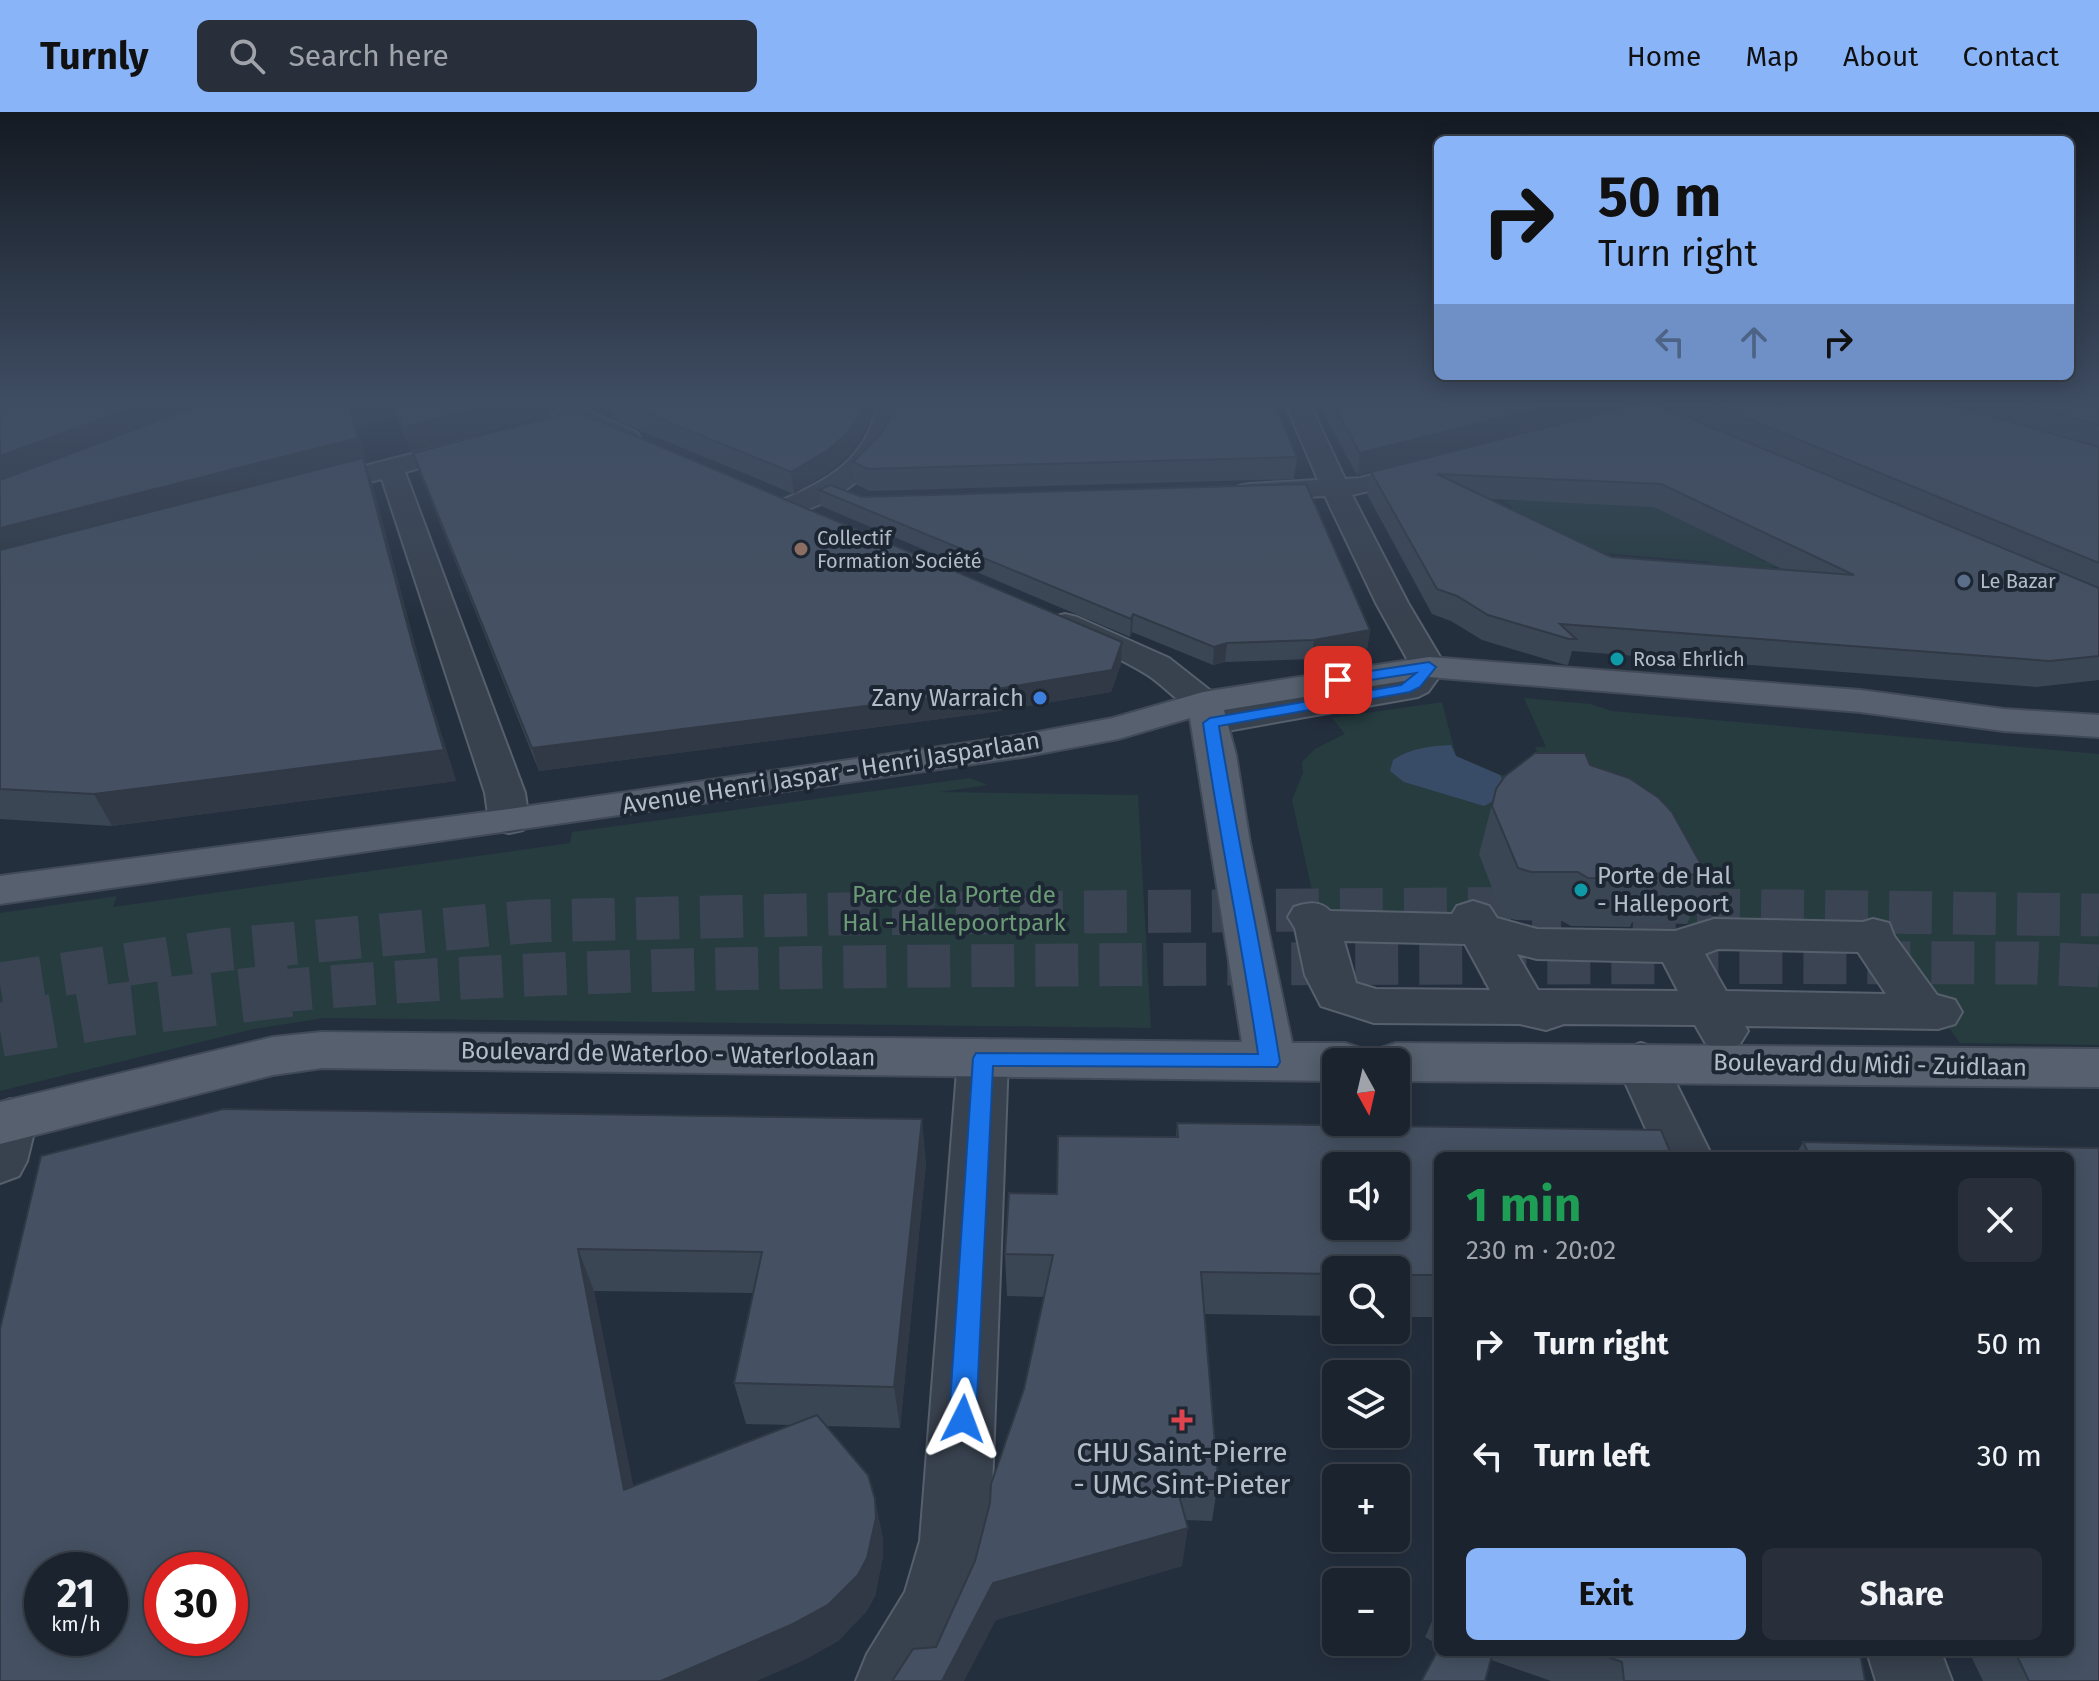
<!DOCTYPE html>
<html lang="en">
<head>
<meta charset="utf-8">
<style>
	body { margin:0; font-family:"Fira Sans",sans-serif; background:#282f3a; color:#f1f3f6; height:100vh; display:flex; flex-direction:column; font-size:30px; white-space:nowrap }
	* { box-sizing:border-box; margin:0 }
	p { font-size:26px; color:#a0a4aa }
	.icon { flex:none; width:44px; height:44px; fill:none; stroke:currentColor; stroke-width:2; stroke-linecap:round; stroke-linejoin:round }
	.map { position:relative; flex:1; overflow:hidden }
	.sheet { position:absolute; left:1434px; top:1040px; width:640px; height:504px; display:flex; flex-direction:column; background:#1b232e; border-radius:12px; box-shadow:0 4px 20px #0003,0 0 0 2px #39404a }
	.sheet>* { flex:none }
	.banner { position:absolute; left:1434px; top:24px; width:640px; height:244px; border-radius:12px; box-shadow:0 4px 20px #0003,0 0 0 2px #39404a; background:#8ab4f8; color:#111; overflow:hidden }
	.needle { width:52px; rotate:172deg }
	.tools { position:absolute; left:1322px; top:936px; display:grid; gap:16px }
	.tools a { display:grid; place-items:center; width:88px; height:88px; border-radius:12px; background:#1b232e; box-shadow:0 4px 20px #0003,0 0 0 2px #39404a; font-size:40px }
	.speed { position:absolute; left:24px; top:1440px; display:flex; gap:16px; font-size:40px; font-weight:700; text-align:center }
	.speed>* { display:grid; place-content:center; width:104px; height:104px; border-radius:50%; background:#1b232e; box-shadow:0 4px 20px #0003,0 0 0 2px #39404a; line-height:1 }
	.speed small { font-size:20px; font-weight:400 }
	.speed .limit { border:12px solid #d22; background:#fff; color:#111 }
	.pin { position:absolute; display:grid; place-items:center; width:68px; height:68px; color:#fff; margin:-34px; border-radius:16px; box-shadow:0 4px 12px #0006 }
	.me { position:absolute; width:88px; margin:-44px; rotate:3deg; stroke-linejoin:round; filter:drop-shadow(0 0 6px #0008) }
	.turn { display:flex; align-items:center; gap:28px; height:168px; padding:0 32px; font-size:36px }
	.turn .icon { width:104px; height:104px; stroke-width:2.5 }
	.turn b { display:block; font-size:56px; line-height:68px }
	.lanes { display:flex; align-items:center; height:76px; padding:0 32px; background:#0003; justify-content:center; gap:40px; direction:ltr }
	.lanes .off { opacity:.35 }
	.round { display:grid; place-items:center; flex:none; width:84px; height:84px; border-radius:12px; background:#282f3a }
	.summary { display:flex; align-items:center; justify-content:space-between; height:136px; padding:0 32px }
	h1 { font-size:48px; font-weight:700; line-height:60px; color:#1e9e55 }
	.cta { display:flex; gap:16px; margin-top:auto; padding:16px 32px }
	.cta a { flex:1; height:92px; border-radius:12px; background:#8ab4f8; color:#111; font-size:32px; font-weight:700; line-height:92px; text-align:center }
	.cta a+a { background:#282f3a; color:#f1f3f6 }
	ul { padding:0; list-style:none }
	li { display:flex; align-items:center; gap:24px; height:112px; padding:0 32px }
	li div { flex:1 }
	li b { display:block; font-size:30px }
	li em { font-style:normal }
	header { display:flex; align-items:center; gap:48px; box-sizing:border-box; height:112px; padding:0 40px; background:#8ab4f8; color:#111 }
	header strong { font-size:38px }
	nav { display:flex; gap:44px; margin-inline-start:auto; font-size:28px }
	.search { width:560px; height:72px; background:#282f3a; display:flex; align-items:center; gap:20px; box-sizing:border-box; padding:0 28px; border-radius:12px; color:#a0a4aa; font-size:30px }
	.map>svg:first-child { display:block }
	.green { fill:#263c3f }
	.water { fill:#394c67 }
	.lines { fill:none; stroke-linecap:round; stroke-linejoin:round }
	.highway-tunnel-far1 { stroke:#3a4453; stroke-width:43; stroke-dasharray:43 21; stroke-linecap:butt }
	.highway-tunnel { stroke:#3a4453; stroke-width:54; stroke-dasharray:54 27; stroke-linecap:butt }
	.minor-casing { stroke:#565f6c; stroke-width:4 }
	.major-casing { stroke:#414a57; stroke-width:4 }
	.minor { fill:#38414e; fill-rule:evenodd }
	.major { fill:#56606e; fill-rule:evenodd }
	.wall { fill:#3b4654; fill-rule:evenodd }
	.shaded-wall { fill:#303945 }
	.building { fill:#455162; stroke:#303945; stroke-width:2; fill-rule:evenodd }
	.route { fill:#1a73e8; stroke:#114b97; stroke-width:2 }
	.education-dot { fill:#8d6e63; stroke:#1d2633; stroke-width:3 }
	.service-dot { fill:#5c6f8a; stroke:#1d2633; stroke-width:3 }
	.culture-dot { fill:#0f9aa8; stroke:#1d2633; stroke-width:3 }
	.shop-dot { fill:#3f7fe0; stroke:#1d2633; stroke-width:3 }
	.health-dot { fill:#e0444e; stroke:#1d2633; stroke-width:3 }
	.labels { text-anchor:middle; stroke-width:8; stroke-linejoin:round; paint-order:stroke }
	.far-poi-label { font-size:20px; fill:#b4bcc9; stroke:#1d2633; text-anchor:start }
	.poi-label { font-size:24px; fill:#b4bcc9; stroke:#1d2633; text-anchor:end }
	.street-label { font-size:24px; fill:#b4bcc9; stroke:#1d2633 }
	.park-label { font-size:24px; fill:#6b9a76; stroke:#1d2633 }
	.near-poi-label { font-size:28px; fill:#b4bcc9; stroke:#1d2633 }
</style>
</head>
<body>
<header>
<strong>Turnly</strong>
<div class="search"><svg class="icon" aria-label="search" viewBox="0 0 24 24"><circle cx="10" cy="10" r="6"/><path d="M15 15l6 6"/></svg>Search here</div>
<nav><a>Home</a><a>Map</a><a>About</a><a>Contact</a></nav>
</header>
<div class="map">
<svg width="2099" height="1569" viewBox="0 0 2099 1569">
	<rect width="100%" height="100%" fill="#242f3e"/>
	<g class="green">
		<polygon points="1611,372 1765,450 1795,442 1819,444 1739,464 1710,450 1545,436 1512,399 1512,394 1503,389 1531,389"/>
		<polygon points="1524,586 1590,592 1612,599 2099,642 2099,933 1960,931 1886,828 1839,817 1687,812 1481,747 1503,804 1317,802 1292,688 1303,661 1302,650 1315,637 1345,622 1332,606 1442,590 1456,644 1500,663 1547,664 1535,635 1546,635"/>
		<polygon points="970,666 988,673 940,680 1138,683 1151,916 324,906 254,917 0,979 0,801 117,784 113,795 564,732 570,731 572,720"/>
	</g>
	<path class="water" d="M1451 633 1456 644 1500 663 1509 681 1484 694 1404 670 1390 659 1393 648C1410 636 1431 634 1451 633Z"/>
	<g class="lines">
		<g class="highway-tunnel-far1">
			<polyline points="1633,797 2099,803"/>
			<polyline points="0,872 221,838 534,809 837,802 1561,796"/>
			<path d="M268 880C534 856 800 855 1066 853 1388 851 1711 850 2033 851L2099 854"/>
		</g>
		<polyline class="highway-tunnel" points="0,918 118,898 290,878"/>
		<g class="minor-casing">
			<g id="minor">
				<polygon points="534,290 567,290 636,320 640,325 636,330 618,330 538,295"/>
				<path d="M878 290H902C894 338 860 376 816 394 803 399 794 404 780 401L776 395 780 389C829 368 867 348 878 290Z"/>
				<path d="M1285 290H1309L1345 367 1360 366 1426 349 1435 351 1439 357 1435 363 1352 383 1408 491 1446 555 1428 580 1418 585 1210 622 1197 619 1192 611 1197 603 1203 602C1181 596 1166 574 1146 562 1117 544 1085 532 1053 519L1049 512 1053 505 1065 502 1077 505 1169 546 1216 583 1221 591 1213 599 1402 564 1411 554 1376 491 1325 384 1249 388 1239 386 1235 380 1239 374 1249 372 1318 368Z"/>
				<polygon points="1653,290 1693,290 1689,295 1605,318 1596,316 1593,311 1596,306"/>
				<polygon points="474,326 483,329 487,334 483,339 405,360 525,681 529,709 523,718 509,721 495,718 489,709 485,681 382,367 312,384 302,382 298,376 302,370"/>
				<path d="M1473 789 1489 794 1497 806 1537 817 1675 819 1714 807 1863 810 1873 807 1889 811 1894 824 1937 883 1955 888 1962 900 1955 912 1938 917 1745 914 1748 919 1740 932 1723 937 1706 932 1695 913 1564 912 1546 918 1520 912 1374 911 1321 894 1305 863 1295 816 1288 805 1294 795C1307 791 1320 788 1330 799L1452 802 1457 794ZM1344 829 1465 832 1490 878 1376 877 1356 871ZM1718 837 1858 840 1886 882 1726 879 1705 842ZM1517 842 1537 847 1663 850 1678 879 1538 878Z"/>
				<polygon points="983,927 1001,933 1008,946 990,1429 975,1485 938,1569 856,1569 867,1542 905,1480 920,1429 958,946 965,933"/>
				<polygon points="1641,931 1659,937 1712,1044 1658,1044 1616,950 1623,937"/>
				<polygon points="10,987 29,993 37,1008 27,1049 19,1064 0,1071 0,991"/>
				<polygon points="1867,1540 1941,1540 1952,1569 1876,1569"/>
			</g>
		</g>
		<g class="major-casing">
			<g id="major">
				<polygon points="1429,545 1860,578 2004,597 2099,603 2099,625 2004,619 1860,600 1429,565 1224,598 1236,643 1250,731 1292,931 1345,931 1363,937 1370,950 1336,950 1336,969 322,956 273,963 0,1032 0,990 273,925 322,920 1242,930 1190,606 1118,627 1022,645 0,792 0,764 509,697 1022,623 1113,606 1203,580"/>
				<polygon points="1396,931 2099,937 2099,975 1396,969 1396,950 1371,950 1378,937"/>
			</g>
		</g>
		<use href="#minor" class="minor"/>
		<use href="#major" class="major"/>
	</g>
	<g class="wall">
		<polygon points="0,290 546,290 550,303 411,339 396,303 357,316 366,351 365,351 372,371 423,563 456,669 112,714 0,707"/>
		<polygon points="611,290 877,290 862,324 848,343 830,359 794,382 615,308"/>
		<polygon points="1317,290 1624,290 1622,295 1357,363"/>
		<path d="M1681 290H2099V568L2036 575 1572 539 1568 553 1562 552 1482 528 1451 509 1432 502 1367 382 1371 360 1678 301ZM1490 387 1654 395 1782 457 1611 445Z"/>
		<polygon points="881,322 1297,345 1294,367 870,379 855,372 853,350"/>
		<polygon points="413,341 1122,530 1121,552 1111,580 986,601 539,659 419,359"/>
		<polygon points="819,378 862,385 1370,518 1367,537 1312,547 1225,550 1213,553 1132,520 1130,525 821,394"/>
		<polygon points="1590,653 1707,763 1687,812 1632,810 1630,815 1571,814 1562,809 1516,808 1503,805 1479,742 1496,677"/>
		<polygon points="1177,1011 1438,1044 1438,1205 1396,1205 1396,1158 1336,1158 1336,1204 1204,1202 1218,1370 1212,1409 1186,1408 1182,1454 996,1508 936,1535 975,1449 1024,1277 1044,1185 1007,1184 1005,1142 1057,1082 1176,1025"/>
		<polygon points="1803,1030 2099,1036 2099,1569 1983,1569 1969,1540 2070,1540 2070,1044 1795,1044"/>
		<path d="M926 1050 900 1316 826 1314 883 1426V1444L875 1484 866 1500 838 1529 804 1548 756 1569H0V1217ZM594 1179 753 1181 734 1271 746 1312 791 1313 633 1374Z"/>
		<polygon points="1438,1496 1438,1533 1425,1525"/>
		<polygon points="1438,1538 1438,1540 1860,1540 1865,1569 1551,1569 1491,1548 1485,1569 1422,1569"/>
	</g>
	<g class="shaded-wall">
		<polygon points="147,290 220,290 0,375 0,344"/>
		<polygon points="356,290 392,290 396,303 357,316 366,351 365,351 372,371 423,563 456,669 112,714 94,682 0,447 0,416"/>
		<polygon points="502,290 546,290 550,303 411,339 403,315"/>
		<polygon points="583,290 608,290 584,295"/>
		<polygon points="866,290 877,290 862,324 848,343 830,359 794,382 791,360"/>
		<polygon points="1564,290 1624,290 1622,295 1357,363 1360,341"/>
		<polygon points="1133,502 1132,520 1130,525 1131,507"/>
		<polygon points="1370,518 1367,537 1312,547 1314,528"/>
		<polygon points="1122,530 1121,552 1111,580 986,601 539,659 532,636"/>
		<polygon points="1227,531 1225,550 1213,553 1214,535"/>
		<polygon points="922,1007 926,1050 900,1316 894,1275"/>
		<polygon points="578,1137 594,1179 642,1417 624,1378"/>
		<polygon points="875,1387 883,1426 883,1444 875,1484 866,1500 838,1529 804,1548 756,1569 661,1569"/>
		<polygon points="1188,1416 1182,1454 996,1508 964,1569 942,1569 993,1471"/>
	</g>
	<g class="building">
		<polygon points="0,290 147,290 0,344"/>
		<polygon points="208,290 356,290 349,293 358,326 0,416 0,368"/>
		<polygon points="393,290 502,290 403,315"/>
		<polygon points="619,290 866,290 860,303 846,322 828,338 791,360"/>
		<polygon points="898,290 1273,290 1297,345 868,357 853,350 881,322"/>
		<polygon points="1332,290 1564,290 1360,341"/>
		<path d="M1646 290H1651L2099 476V544L2050 549 1560 512 1576 527H1569L1488 503 1457 484 1437 477 1371 360ZM1437 362 1661 372 1854 463 1611 445Z"/>
		<polygon points="1707,290 1942,290 2099,335 2099,451"/>
		<polygon points="2017,290 2099,290 2099,313"/>
		<polygon points="576,299 1122,530 1112,558 985,579 532,636 413,341"/>
		<polygon points="363,346 413,534 444,638 94,682 0,677 0,438"/>
		<polygon points="1306,372 1370,518 1314,528 1227,531 1214,535 1133,502 1131,507 819,378 830,373 862,385"/>
		<polygon points="1535,641 1585,641 1590,653 1629,666 1659,686 1672,700 1707,763 1645,761 1649,767 1588,766 1578,760 1531,760 1518,756 1492,694 1496,677 1505,664"/>
		<path d="M223 997 922 1007 894 1275 734 1271 762 1140 578 1137 624 1378 817 1303 868 1363 875 1387 876 1406 867 1446 858 1463 828 1493 793 1512 661 1569H0V1217L41 1044ZM42 1458H110V1526H42ZM162 1458H230V1526H162Z"/>
		<path d="M1177 1011 1661 1018 1672 1044H1438V1163H1396V1158H1336V1162L1201 1160 1218 1370 1175 1369 1188 1416 993 1471 942 1569H892L913 1537 936 1535 975 1449 990 1391 991 1372 1024 1277 1053 1143 1005 1142 1009 1081 1057 1082 1058 1024 1178 1025ZM1336 1054H1396V1114H1336Z"/>
		<polygon points="1803,1030 2099,1036 2099,1569 2029,1569 2015,1540 2070,1540 2070,1044 1810,1044"/>
		<polygon points="1438,1538 1438,1540 1493,1540 1485,1569 1423,1569 1422,1568"/>
		<polygon points="1594,1540 1860,1540 1865,1569 1624,1569 1622,1550"/>
	</g>
	<linearGradient id="sky" x2="0" y2="1"><stop stop-color="#141a22"/><stop offset="0.57" stop-color="#3f4d63"/><stop offset="1" stop-color="#3f4d63" stop-opacity="0"/></linearGradient>
	<rect width="2099" height="510" fill="url(#sky)"/>
	<path class="route" d="M1429 550 1436 555 1420 575 1410 580 1219 614C1237 727 1262 837 1280 950L1277 955 993 954 976 1307 972 1316 963 1320 953 1316 949 1307 973 946 976 941 1258 942C1242 831 1219 722 1203 611L1210 606 1401 573 1416 561 1338 573 1330 568 1338 564Z"/>
	<circle class="education-dot" cx="801" cy="437" r="8"/>
	<circle class="service-dot" cx="1964" cy="469" r="8"/>
	<g class="culture-dot">
		<circle cx="1617" cy="547" r="8"/>
		<circle cx="1581" cy="778" r="8"/>
	</g>
	<circle class="shop-dot" cx="1040" cy="586" r="8"/>
	<path class="health-dot" d="M1178 1296h8v8h8v8h-8v8h-8v-8h-8v-8h8z"/>
	<g class="labels">
		<g class="far-poi-label">
			<text x="817" y="433">Collectif<tspan x="817" dy="23">Formation Société</tspan></text>
			<text x="1980" y="476">Le Bazar</text>
			<text x="1633" y="554">Rosa Ehrlich</text>
		</g>
		<g class="poi-label">
			<text x="1024" y="594">Zany Warraich</text>
			<text x="1597" y="772" text-anchor="start">Porte de Hal<tspan x="1597" dy="28">- Hallepoort</tspan></text>
		</g>
		<g class="street-label">
			<text transform="translate(831 661) rotate(-9)" y="8">Avenue Henri Jaspar - Henri Jasparlaan</text>
			<text transform="translate(668 942) rotate(1)" y="8">Boulevard de Waterloo - Waterloolaan</text>
			<text transform="translate(1870 953) rotate(1)" y="8">Boulevard du Midi - Zuidlaan</text>
		</g>
		<g class="park-label">
			<text x="954" y="791">Parc de la Porte de<tspan x="954" dy="28">Hal - Hallepoortpark</tspan></text>
		</g>
		<g class="near-poi-label">
			<text x="1182" y="1350">CHU Saint-Pierre<tspan x="1182" dy="32">- UMC Sint-Pieter</tspan></text>
		</g>
	</g>
</svg>
<div class="tools">
<a><svg class="needle" viewBox="-14 -14 28 28"><path d="M0-13l5 13h-10z" fill="#e53935"/><path d="M0 13l5-13h-10z" fill="#a0a4aa"/></svg></a>
<a><svg class="icon" aria-label="sound" viewBox="0 0 24 24"><path d="M4 9h4l5-4v14l-5-4H4zM17 9q2 3 0 6"/></svg></a>
<a><svg class="icon" aria-label="search" viewBox="0 0 24 24"><circle cx="10" cy="10" r="6"/><path d="M15 15l6 6"/></svg></a>
<a><svg class="icon" aria-label="layers" viewBox="0 0 24 24"><path d="M12 4l9 5-9 5-9-5zM3 14l9 5 9-5"/></svg></a>
<a>+</a>
<a>−</a>
</div>
<div class="speed"><div>21<small>km/h</small></div><div class="limit">30</div></div>
<div class="pin" style="left:1338px;top:568px;background:#d93025"><svg class="icon" aria-label="arrive" viewBox="0 0 24 24"><path d="M6 21V4h12l-3 4 3 4H6"/></svg></div>
<svg class="me" style="left:963px;top:1307px" viewBox="-20 -20 40 40"><path d="M0-17L14 15 0 8-14 15z" fill="#1a73e8" stroke="#fff" stroke-width="4"/></svg>
<div class="banner">
<div class="turn"><svg class="icon" aria-label="right" viewBox="0 0 24 24"><path d="M7 20v-9h11M14 6l5 5-5 5"/></svg><div><b>50 m</b>Turn right</div></div>
<div class="lanes"><svg class="icon off" aria-label="left" viewBox="0 0 24 24"><path d="M17 20v-9H6M10 6l-5 5 5 5"/></svg><svg class="icon off" aria-label="ahead" viewBox="0 0 24 24"><path d="M12 20V5M6 11l6-6 6 6"/></svg><svg class="icon" aria-label="right" viewBox="0 0 24 24"><path d="M7 20v-9h11M14 6l5 5-5 5"/></svg></div>
</div>
<section class="sheet">
<div class="summary"><div><h1>1 min</h1><p>230 m · 20:02</p></div><a class="round"><svg class="icon" aria-label="close" viewBox="0 0 24 24"><path d="M6 6l12 12M18 6L6 18"/></svg></a></div>
<ul>
<li><svg class="icon" aria-label="right" viewBox="0 0 24 24"><path d="M7 20v-9h11M14 6l5 5-5 5"/></svg><div><b>Turn right</b></div><em>50 m</em></li>
<li><svg class="icon" aria-label="left" viewBox="0 0 24 24"><path d="M17 20v-9H6M10 6l-5 5 5 5"/></svg><div><b>Turn left</b></div><em>30 m</em></li>
</ul>
<div class="cta"><a>Exit</a><a>Share</a></div>
</section>
</div>
</body>
</html>
